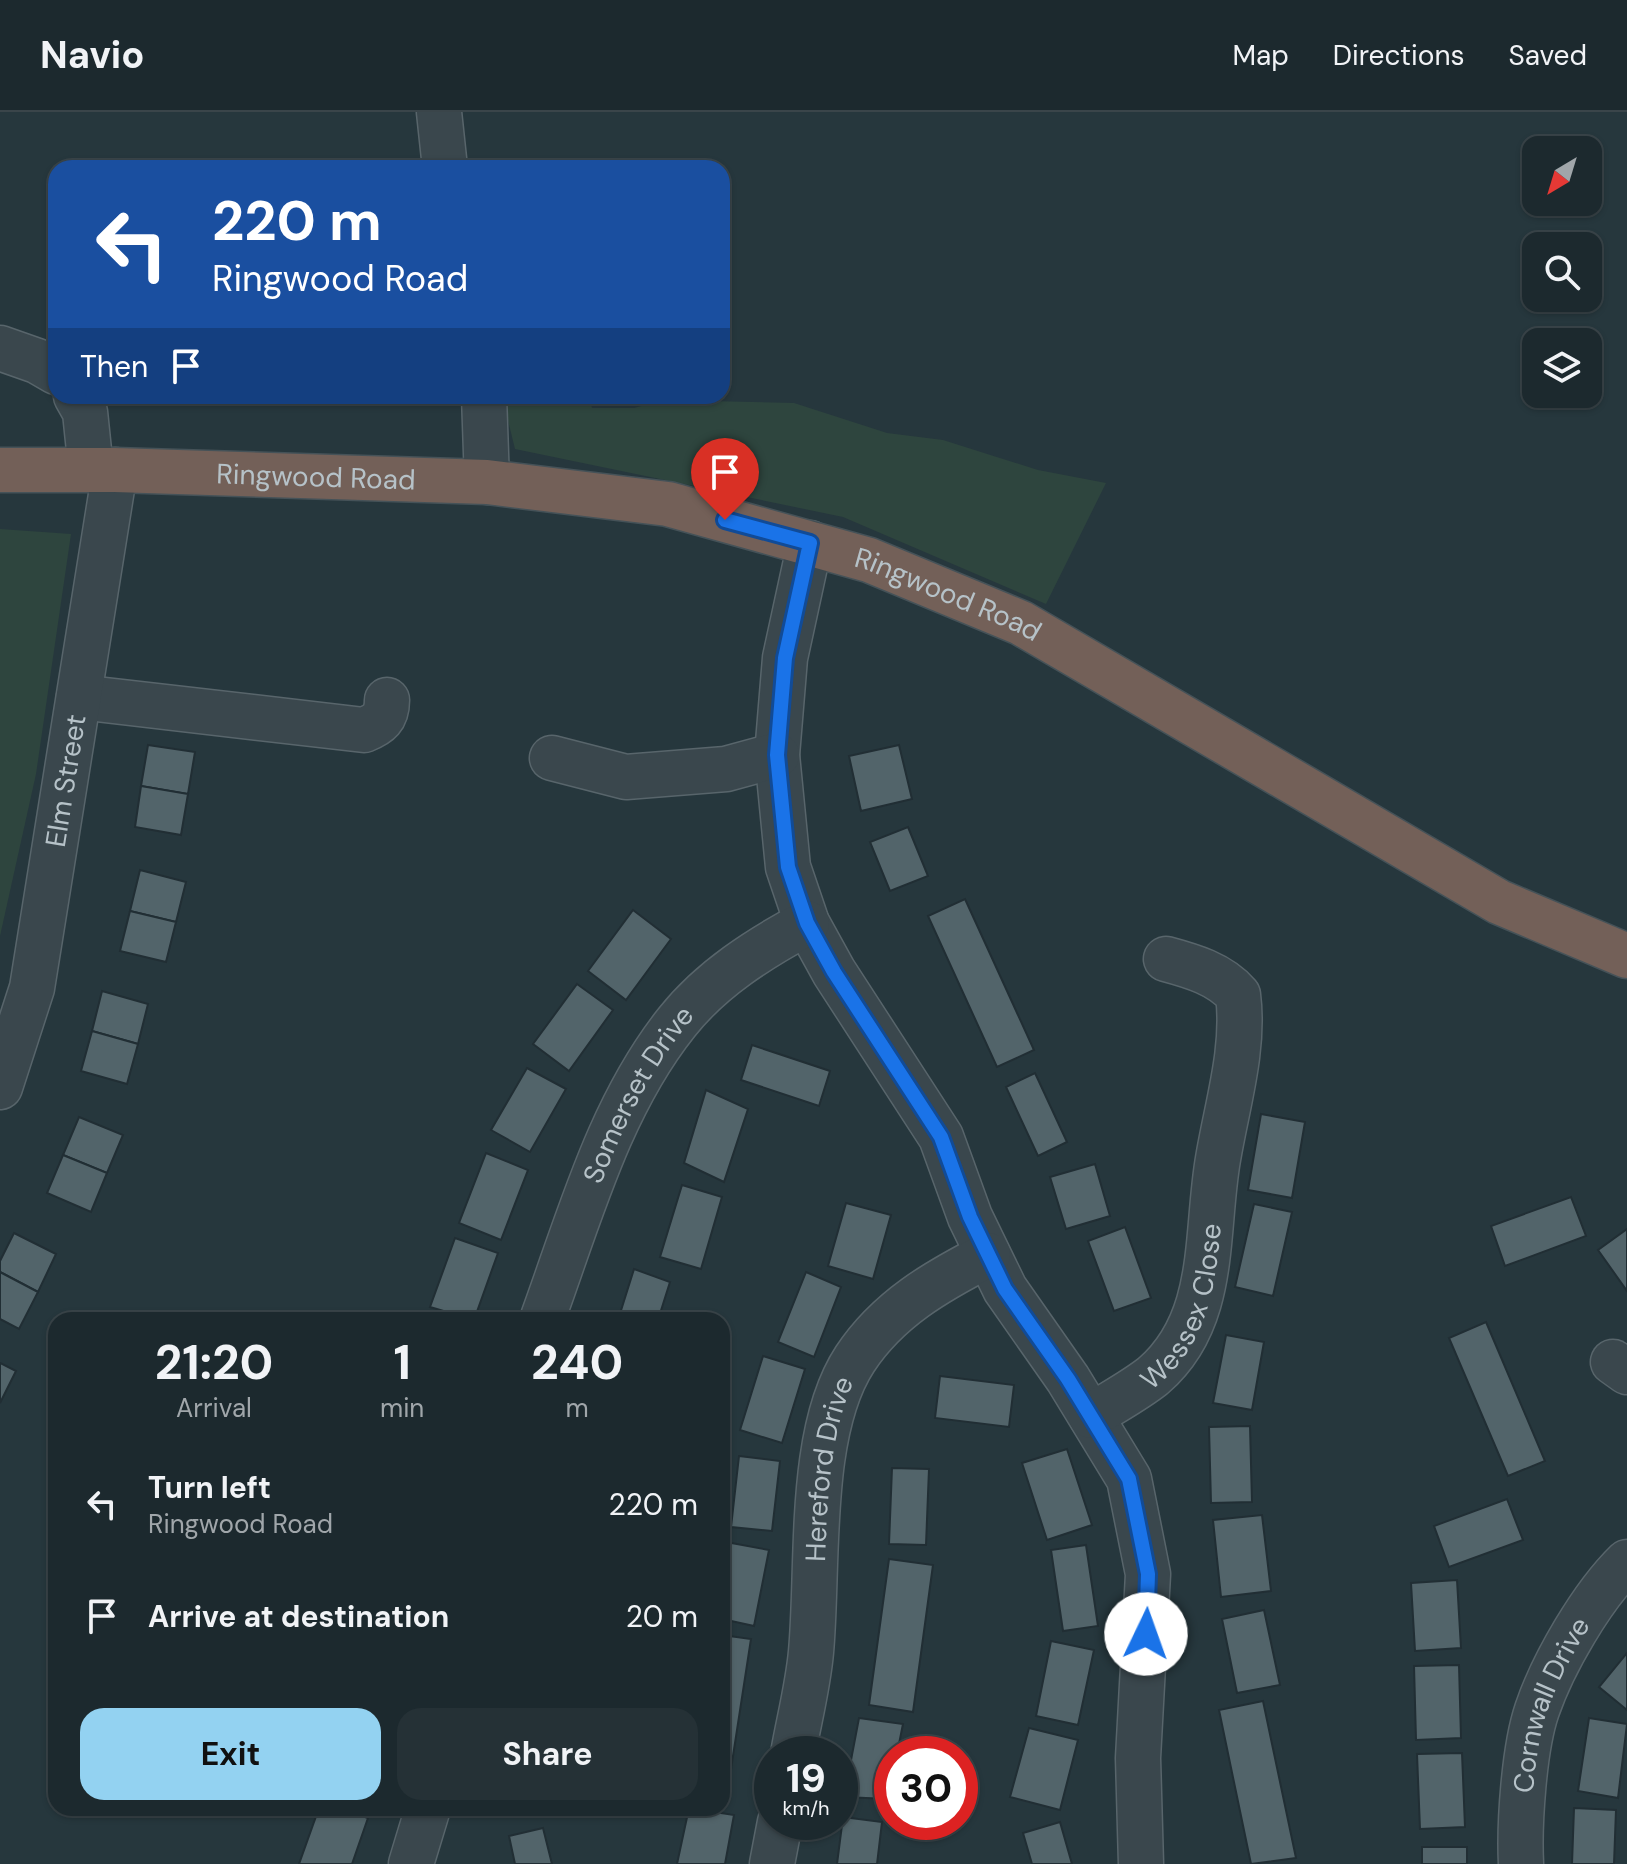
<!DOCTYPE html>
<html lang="en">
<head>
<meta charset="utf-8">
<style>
	body { margin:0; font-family:"DM Sans",sans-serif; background:#253136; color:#f1f3f6; height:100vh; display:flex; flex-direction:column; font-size:30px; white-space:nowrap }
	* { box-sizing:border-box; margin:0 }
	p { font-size:26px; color:#a0a6aa }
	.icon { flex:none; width:44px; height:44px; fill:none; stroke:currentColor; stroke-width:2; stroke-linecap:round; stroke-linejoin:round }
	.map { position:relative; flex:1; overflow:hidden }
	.sheet { position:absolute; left:48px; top:1200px; width:682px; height:504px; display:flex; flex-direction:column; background:#1c292e; border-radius:24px; box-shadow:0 2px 6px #0004,0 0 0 2px #3a454a }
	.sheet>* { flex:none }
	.top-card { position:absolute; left:48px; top:48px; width:682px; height:244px; border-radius:24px; box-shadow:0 2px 6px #0004,0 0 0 2px #3a454a; background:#1a4fa0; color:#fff; overflow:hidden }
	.needle { width:52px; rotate:218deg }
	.buttons { position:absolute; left:1522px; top:24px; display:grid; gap:16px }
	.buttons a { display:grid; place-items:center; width:80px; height:80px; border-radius:16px; background:#1c292e; box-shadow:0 2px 6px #0004,0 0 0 2px #3a454a; font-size:40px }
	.speed { position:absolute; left:754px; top:1624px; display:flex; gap:16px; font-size:40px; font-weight:700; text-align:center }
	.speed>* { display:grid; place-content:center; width:104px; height:104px; border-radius:50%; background:#1c292e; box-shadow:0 2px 6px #0004,0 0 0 2px #3a454a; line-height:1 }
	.speed small { font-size:20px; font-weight:400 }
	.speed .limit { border:12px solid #d22; background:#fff; color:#111 }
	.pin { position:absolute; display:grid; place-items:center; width:68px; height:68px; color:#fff; margin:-82px -34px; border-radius:50% 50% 50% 0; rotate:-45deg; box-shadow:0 0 8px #0007 }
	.pin .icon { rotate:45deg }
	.me { position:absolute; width:88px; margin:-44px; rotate:3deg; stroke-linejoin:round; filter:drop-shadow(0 0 6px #0008) }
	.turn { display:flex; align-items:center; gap:28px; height:168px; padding:0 32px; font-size:36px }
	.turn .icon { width:104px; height:104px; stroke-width:2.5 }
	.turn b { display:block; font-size:56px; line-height:68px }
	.then { display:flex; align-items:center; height:76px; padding:0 32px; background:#0003; gap:16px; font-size:30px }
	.eta { display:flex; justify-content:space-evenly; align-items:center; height:136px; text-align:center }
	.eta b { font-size:48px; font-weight:700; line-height:56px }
	.action { display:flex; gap:16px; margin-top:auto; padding:16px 32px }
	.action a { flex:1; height:92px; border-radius:24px; background:#93d2f1; color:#111; font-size:32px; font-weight:700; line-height:92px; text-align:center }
	.action a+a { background:#253136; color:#f1f3f6 }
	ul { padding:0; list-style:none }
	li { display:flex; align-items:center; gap:24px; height:112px; padding:0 32px }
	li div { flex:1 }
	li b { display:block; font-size:30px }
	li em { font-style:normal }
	header { display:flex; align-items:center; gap:48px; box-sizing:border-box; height:112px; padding:0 40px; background:#1c292e; border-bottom:2px solid #3a454a }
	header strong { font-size:38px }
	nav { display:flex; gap:44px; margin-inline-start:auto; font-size:28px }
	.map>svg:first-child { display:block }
	.green { fill:#2e453e }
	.building { fill:#52646a; stroke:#212e34; stroke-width:2 }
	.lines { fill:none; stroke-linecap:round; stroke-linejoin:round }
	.minor-casing { stroke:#58656b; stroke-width:47 }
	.highway-casing { stroke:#455258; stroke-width:47 }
	.minor { stroke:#3a474d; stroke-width:44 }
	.highway { stroke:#736058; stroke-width:44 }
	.route-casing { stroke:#114b97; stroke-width:20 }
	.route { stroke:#1a73e8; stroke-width:14 }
	.labels { text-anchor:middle; stroke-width:8; stroke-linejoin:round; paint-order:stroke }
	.street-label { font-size:28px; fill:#b6c2c8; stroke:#1f2d32 }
</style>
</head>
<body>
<header>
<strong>Navio</strong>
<nav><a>Map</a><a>Directions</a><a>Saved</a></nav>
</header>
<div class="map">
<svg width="1627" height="1752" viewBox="0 0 1627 1752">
	<rect width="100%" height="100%" fill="#26373d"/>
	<g class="green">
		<polygon points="502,284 589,284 592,296 634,296 663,288 794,291 887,321 943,328 1038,358 1106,371 1046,492 843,405 515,337"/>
		<polygon points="0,417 71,422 36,662 0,824"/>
	</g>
	<g class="building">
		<polygon points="148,633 195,640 188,682 141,674"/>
		<polygon points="899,633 912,687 861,699 849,644"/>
		<polygon points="141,674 188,682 181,723 135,715"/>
		<polygon points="908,715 928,764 890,779 870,730"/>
		<polygon points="140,758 186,770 176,810 130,799"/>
		<polygon points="965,787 1034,938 997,955 928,804"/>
		<polygon points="633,798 671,827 626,888 588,859"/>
		<polygon points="130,799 176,810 166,850 120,839"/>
		<polygon points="577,872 613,898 569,959 533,932"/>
		<polygon points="102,879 148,892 138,932 92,919"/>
		<polygon points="92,919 138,932 127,972 81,959"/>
		<polygon points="752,933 830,959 819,994 741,968"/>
		<polygon points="527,956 566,977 530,1040 491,1018"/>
		<polygon points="1035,961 1067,1030 1038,1044 1006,975"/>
		<polygon points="706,978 748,997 724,1070 684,1051"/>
		<polygon points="1261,1002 1305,1010 1292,1086 1248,1078"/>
		<polygon points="79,1005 123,1023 107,1061 63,1043"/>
		<polygon points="486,1041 528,1058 501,1128 459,1111"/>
		<polygon points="63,1043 107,1061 91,1100 47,1081"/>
		<polygon points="1095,1052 1110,1104 1066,1117 1050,1065"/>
		<polygon points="682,1073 722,1085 701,1157 660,1145"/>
		<polygon points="1571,1085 1586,1124 1505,1154 1491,1114"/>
		<polygon points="846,1091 891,1103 873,1167 828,1154"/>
		<polygon points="1254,1092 1292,1100 1273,1184 1235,1175"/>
		<polygon points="1125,1115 1151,1186 1114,1199 1088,1129"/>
		<polygon points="1627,1117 1627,1179 1598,1138"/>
		<polygon points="14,1121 56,1142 38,1180 0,1160 0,1149"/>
		<polygon points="455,1126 498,1141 474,1208 430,1195"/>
		<polygon points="634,1157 670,1170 658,1208 618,1208"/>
		<polygon points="0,1160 38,1180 19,1217 0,1207"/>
		<polygon points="806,1160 841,1175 814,1245 778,1230"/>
		<polygon points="1486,1210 1545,1349 1508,1364 1449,1226"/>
		<polygon points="1226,1223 1264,1230 1252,1298 1213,1291"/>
		<polygon points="763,1244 805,1257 782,1331 740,1318"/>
		<polygon points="0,1251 16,1259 0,1291"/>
		<polygon points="940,1264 1014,1273 1009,1315 935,1306"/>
		<polygon points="1250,1314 1252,1390 1211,1391 1209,1315"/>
		<polygon points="1067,1337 1092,1413 1047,1428 1022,1351"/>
		<polygon points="739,1344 780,1349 772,1419 731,1415"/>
		<polygon points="892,1356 929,1357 926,1433 889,1432"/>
		<polygon points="1507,1387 1523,1428 1449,1455 1434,1414"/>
		<polygon points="1262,1403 1271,1479 1221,1485 1213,1408"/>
		<polygon points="726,1430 769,1438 754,1514 722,1507"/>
		<polygon points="1086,1433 1098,1514 1063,1519 1051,1438"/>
		<polygon points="889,1447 933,1453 913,1600 869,1593"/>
		<polygon points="1457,1468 1461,1536 1415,1539 1411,1471"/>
		<polygon points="1264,1498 1280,1573 1237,1581 1222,1507"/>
		<polygon points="722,1523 751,1527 727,1683 722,1682"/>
		<polygon points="1051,1529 1094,1538 1078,1613 1036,1604"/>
		<polygon points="1627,1541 1627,1598 1599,1575"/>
		<polygon points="1459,1553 1461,1626 1416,1628 1414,1554"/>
		<polygon points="1263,1589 1296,1746 1251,1752 1219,1598"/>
		<polygon points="859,1606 903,1612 897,1642 892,1642 888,1687 844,1685"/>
		<polygon points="1589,1606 1627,1612 1618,1686 1578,1679"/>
		<polygon points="1029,1616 1078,1628 1060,1698 1010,1685"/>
		<polygon points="1462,1641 1465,1715 1420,1717 1417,1642"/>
		<polygon points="319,1696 338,1696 368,1706 352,1752 299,1752"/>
		<polygon points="689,1696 734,1703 725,1752 677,1752"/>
		<polygon points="1574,1696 1616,1698 1614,1752 1572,1752"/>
		<polygon points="843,1705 882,1710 877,1752 837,1752"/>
		<polygon points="1060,1710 1072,1752 1032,1752 1023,1721"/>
		<polygon points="543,1716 552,1752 515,1752 509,1724"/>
		<rect x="1422" y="1735" width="45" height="17"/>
	</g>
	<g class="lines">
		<g class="minor-casing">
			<g id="minor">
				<polyline points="439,0 445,56"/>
				<polyline points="0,236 37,249 56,260"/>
				<polyline points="76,284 85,300 91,358"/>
				<polyline points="484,284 487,370"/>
				<polyline points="810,431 785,546 777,643 788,755 807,811 834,860 941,1025 970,1105 1005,1177 1068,1267 1129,1367 1148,1462 1138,1646 1141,1752"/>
				<path d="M79 585 364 618C379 612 387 606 387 588"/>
				<polyline points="552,646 626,665 726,657 777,643"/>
				<path id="s1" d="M0 975 32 876 115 358"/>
				<path id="s2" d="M542 1208C579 1107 609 995 677 910 711 867 760 836 807 811"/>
				<polyline points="1613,1250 1627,1260"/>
				<path id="s3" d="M1091 1304C1111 1291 1134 1279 1153 1264 1218 1208 1205 1122 1218 1047 1227 993 1245 937 1238 883 1220 862 1192 854 1166 847"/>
				<path id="s4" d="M793 1642C799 1608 808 1574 811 1540 819 1453 807 1320 855 1247 888 1197 937 1169 988 1143"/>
				<polyline points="411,1752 428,1696"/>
				<polyline points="772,1752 780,1710"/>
				<path id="s5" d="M1521 1752C1519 1712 1524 1636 1537 1598 1553 1551 1592 1484 1627 1450"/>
			</g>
		</g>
		<g class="highway-casing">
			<g id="highway">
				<path id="s6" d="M0 358H115L487 370 668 392 869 448 1021 511 1499 790 1627 844"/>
			</g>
		</g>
		<use href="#minor" class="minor"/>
		<use href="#highway" class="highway"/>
	</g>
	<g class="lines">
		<g class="route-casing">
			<polyline id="route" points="725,408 810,431 785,546 777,643 788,755 807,811 834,860 941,1025 970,1105 1005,1177 1068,1267 1129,1367 1148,1462 1146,1522"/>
		</g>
		<use href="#route" class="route"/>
	</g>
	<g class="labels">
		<g class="street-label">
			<text dy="10" stroke="none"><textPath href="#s6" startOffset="316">Ringwood Road</textPath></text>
			<text dy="10" stroke="none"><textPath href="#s6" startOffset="964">Ringwood Road</textPath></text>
			<text dy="10" stroke="none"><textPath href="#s1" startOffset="314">Elm Street</textPath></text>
			<text dy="10" stroke="none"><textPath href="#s2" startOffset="246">Somerset Drive</textPath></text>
			<text dy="10" stroke="none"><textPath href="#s3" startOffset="152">Wessex Close</textPath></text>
			<text dy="10" stroke="none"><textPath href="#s4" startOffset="288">Hereford Drive</textPath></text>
			<text dy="10" stroke="none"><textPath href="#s5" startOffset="164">Cornwall Drive</textPath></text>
		</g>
	</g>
</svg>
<div class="buttons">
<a><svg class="needle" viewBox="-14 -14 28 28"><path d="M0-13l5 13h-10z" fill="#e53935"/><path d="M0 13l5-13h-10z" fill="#a0a6aa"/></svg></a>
<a><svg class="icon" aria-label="search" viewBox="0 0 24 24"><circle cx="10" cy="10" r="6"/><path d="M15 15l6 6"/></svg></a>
<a><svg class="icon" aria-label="layers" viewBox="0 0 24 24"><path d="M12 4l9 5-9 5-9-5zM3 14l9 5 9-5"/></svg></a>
</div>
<div class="speed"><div>19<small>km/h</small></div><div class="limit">30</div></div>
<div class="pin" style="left:725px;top:408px;background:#d93025"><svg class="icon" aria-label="arrive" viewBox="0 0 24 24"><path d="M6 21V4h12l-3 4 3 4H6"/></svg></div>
<svg class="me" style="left:1146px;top:1522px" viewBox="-20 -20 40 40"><circle r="19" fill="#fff"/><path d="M0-13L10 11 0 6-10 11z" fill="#1a73e8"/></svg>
<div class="top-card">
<div class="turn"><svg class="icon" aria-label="left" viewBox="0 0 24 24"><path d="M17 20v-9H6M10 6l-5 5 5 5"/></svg><div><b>220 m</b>Ringwood Road</div></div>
<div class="then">Then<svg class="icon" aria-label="arrive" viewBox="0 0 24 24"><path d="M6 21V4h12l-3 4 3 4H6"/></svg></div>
</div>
<section class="sheet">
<div class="eta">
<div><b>21:20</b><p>Arrival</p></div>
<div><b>1</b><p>min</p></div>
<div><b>240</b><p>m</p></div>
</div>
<ul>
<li><svg class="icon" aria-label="left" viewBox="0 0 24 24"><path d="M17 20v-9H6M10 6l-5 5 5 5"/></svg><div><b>Turn left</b><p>Ringwood Road</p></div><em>220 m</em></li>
<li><svg class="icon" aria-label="arrive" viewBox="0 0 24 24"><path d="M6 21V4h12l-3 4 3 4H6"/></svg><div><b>Arrive at destination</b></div><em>20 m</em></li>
</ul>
<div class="action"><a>Exit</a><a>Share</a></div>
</section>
</div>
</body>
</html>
